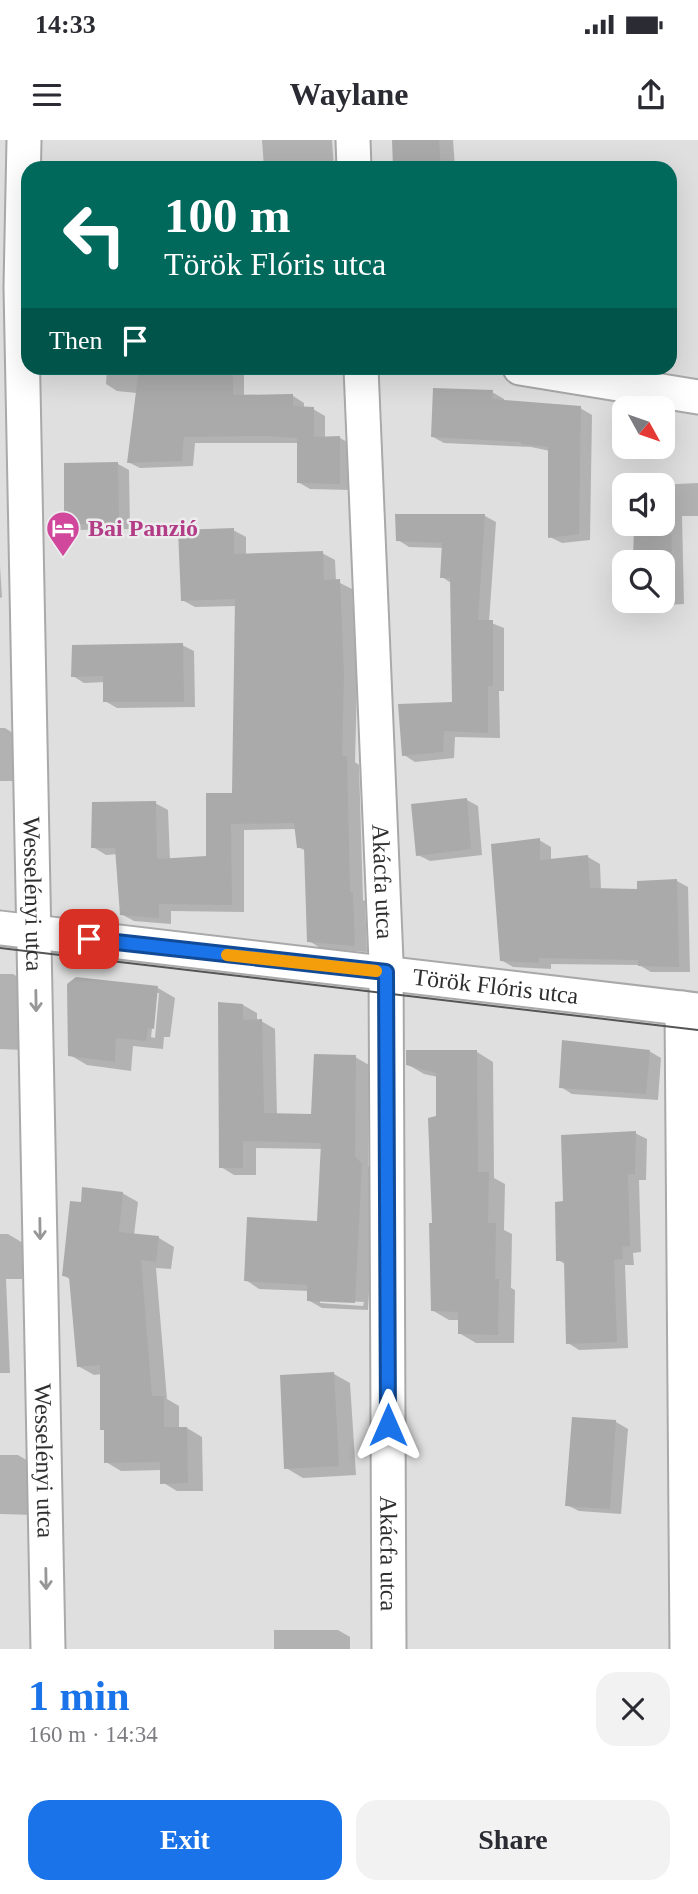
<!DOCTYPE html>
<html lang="en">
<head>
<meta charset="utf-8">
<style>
	body { margin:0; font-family:Georgia,serif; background:#f2f2f3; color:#2b2b33; height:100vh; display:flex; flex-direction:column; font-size:26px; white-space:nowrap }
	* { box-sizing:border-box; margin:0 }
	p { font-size:23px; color:#7c7c81 }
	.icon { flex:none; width:38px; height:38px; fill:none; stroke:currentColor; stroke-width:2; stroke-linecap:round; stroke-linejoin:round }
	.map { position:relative; height:1509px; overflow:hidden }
	.sheet { display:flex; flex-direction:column; background:#fff; flex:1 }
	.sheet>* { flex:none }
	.guide { position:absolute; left:21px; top:21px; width:656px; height:214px; border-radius:21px; box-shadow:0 7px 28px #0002; background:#00695c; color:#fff; overflow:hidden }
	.needle { width:46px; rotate:130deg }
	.controls { position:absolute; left:612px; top:256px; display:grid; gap:14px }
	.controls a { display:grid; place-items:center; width:63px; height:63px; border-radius:14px; background:#fff; box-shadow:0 7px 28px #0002; font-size:35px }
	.pin { position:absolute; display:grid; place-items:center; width:60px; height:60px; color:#fff; margin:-30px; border-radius:14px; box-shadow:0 4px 10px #0006 }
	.me { position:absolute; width:77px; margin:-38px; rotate:0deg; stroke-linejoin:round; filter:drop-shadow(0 0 5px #0008) }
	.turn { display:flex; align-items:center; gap:24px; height:147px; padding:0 28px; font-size:32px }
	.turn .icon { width:91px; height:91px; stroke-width:2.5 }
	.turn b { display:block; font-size:49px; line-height:60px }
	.then { display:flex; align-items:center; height:66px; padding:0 28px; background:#0003; gap:14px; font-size:26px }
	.round { display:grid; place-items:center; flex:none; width:74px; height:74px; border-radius:21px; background:#f2f2f3 }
	.summary { display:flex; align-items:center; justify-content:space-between; height:119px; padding:0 28px }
	h1 { font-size:42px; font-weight:700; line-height:52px; color:#1a73e8 }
	.action { display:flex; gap:14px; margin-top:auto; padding:14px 28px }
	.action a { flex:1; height:80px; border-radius:21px; background:#1a73e8; color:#fff; font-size:28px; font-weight:700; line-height:80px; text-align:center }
	.action a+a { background:#f2f2f3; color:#2b2b33 }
	.status { display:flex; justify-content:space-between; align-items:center; height:49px; padding:0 35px; background:#fff; direction:ltr }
	.status svg { height:19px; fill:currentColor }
	header { display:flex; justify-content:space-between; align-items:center; height:91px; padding:0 28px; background:#fff; font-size:32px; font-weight:700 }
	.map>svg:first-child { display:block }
	.shadow { fill:#0003; fill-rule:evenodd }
	.building { fill:#abaaab }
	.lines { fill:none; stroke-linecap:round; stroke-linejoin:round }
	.street-casing { stroke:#a9a9aa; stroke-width:37 }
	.street { stroke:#fff; stroke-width:33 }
	.tram { stroke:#555556; stroke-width:2 }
	.oneway { stroke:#979798 }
	.route-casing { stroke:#114b97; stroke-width:18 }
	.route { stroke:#1a73e8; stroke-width:12 }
	.slow { stroke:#f59e0b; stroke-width:12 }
	.labels { text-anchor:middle; stroke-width:5; stroke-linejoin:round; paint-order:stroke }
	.hotel-label { font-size:24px; font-weight:bold; fill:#b23c85; stroke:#ececee; text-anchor:start }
	.street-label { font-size:24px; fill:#2f2f30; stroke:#ececee }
</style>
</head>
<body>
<div class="status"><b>14:33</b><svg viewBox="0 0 49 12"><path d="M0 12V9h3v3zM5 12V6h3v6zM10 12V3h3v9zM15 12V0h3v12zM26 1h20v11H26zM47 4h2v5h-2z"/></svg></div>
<header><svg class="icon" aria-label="menu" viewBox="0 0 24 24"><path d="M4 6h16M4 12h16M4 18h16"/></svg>Waylane<svg class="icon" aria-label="share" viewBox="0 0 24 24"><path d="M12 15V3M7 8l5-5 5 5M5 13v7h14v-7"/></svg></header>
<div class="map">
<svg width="698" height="1509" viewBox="0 0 698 1509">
	<rect width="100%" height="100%" fill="#dfdfe0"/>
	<g class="shadow">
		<polygon points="262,0 332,0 334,28 264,28"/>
		<polygon points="393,0 453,0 455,28 395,28"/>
		<polygon points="107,228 244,228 244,256 293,256 304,263 304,268 313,269 325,276 325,299 340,298 351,304 351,350 310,349 298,342 298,303 195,303 193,326 140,328 128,322 137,253 117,251 106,244"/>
		<polygon points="492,252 504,259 504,261 580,268 592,275 590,400 562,403 550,397 550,311 531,307 444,303 433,297"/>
		<polygon points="118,324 129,330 130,389 78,390 66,383"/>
		<polygon points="698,343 698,376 682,376 684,464 646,466 635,460 663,460 663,345 657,345"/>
		<polygon points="485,376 496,382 489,482 504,488 504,551 499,551 500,598 455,597 454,618 415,622 404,615 454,564 451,443 442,437 444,408 409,407 398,400"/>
		<polygon points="233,390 246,397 246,415 322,413 335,420 336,441 352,449 357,543 355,622 359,625 363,760 365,761 367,812 322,809 309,801 306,711 298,707 297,689 244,690 244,772 171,771 171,784 134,781 121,774 118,714 106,715 93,707 155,663 168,670 170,720 208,718 234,654 237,466 195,467 182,460"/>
		<polygon points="0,426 2,457 0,458"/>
		<polygon points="182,505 194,511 195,567 117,568 105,561 105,542 84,543 73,536"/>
		<polygon points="0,588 5,588 16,595 17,641 0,641"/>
		<polygon points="467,660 478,666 482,715 430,721 418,715"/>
		<polygon points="539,700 551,707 551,720 588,717 600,724 601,750 639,751 677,741 688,747 690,832 651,832 639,825 551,824 551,829 513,827 501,820"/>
		<polygon points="0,834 13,834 25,841 24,910 0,909"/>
		<path d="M158 848 175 858 170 897H164L163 909 133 906 131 931 87 925 70 915ZM156 853H159L155 898 151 897Z"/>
		<path d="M243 865 257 873V881H261L275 889 277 975 313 976 355 917 369 925 368 1026 376 1033 368 1170 322 1168 308 1160 309 1151 259 1149 246 1140 319 1083 322 1009 256 1008V1035H234L221 1027ZM320 1160 364 1162 363 1166 320 1163Z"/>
		<polygon points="649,911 661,918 658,960 572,954 561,947"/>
		<polygon points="477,912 493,922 494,1038 505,1044 504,1090 512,1094 511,1148 515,1150 514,1203 476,1203 459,1193 460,1180 449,1180 432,1170 438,937 424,934 407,924"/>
		<polygon points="635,993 647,999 646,1040 639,1040 641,1112 633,1113 634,1125 625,1125 628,1208 579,1210 568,1203 565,1124 558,1120 565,1063"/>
		<polygon points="122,1053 138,1062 134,1095 159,1098 174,1107 171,1129 156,1128 167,1259 179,1266 179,1288 187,1288 202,1297 203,1351 177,1351 162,1342 162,1330 121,1331 106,1322 102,1234 94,1235 78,1226 71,1140 63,1135 82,1064"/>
		<polygon points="0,1094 8,1094 23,1103 22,1139 6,1139 10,1233 0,1233"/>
		<polygon points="334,1234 350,1243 356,1335 303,1338 286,1328"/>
		<polygon points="574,1279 616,1282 628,1289 621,1374 579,1371 567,1365"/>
		<polygon points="0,1315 18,1315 35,1325 34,1375 0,1374"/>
		<polygon points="274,1490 338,1490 350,1497 350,1509 274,1509"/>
	</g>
	<g class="building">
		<polygon points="392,0 439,0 441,28 393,28"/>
		<polygon points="139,228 233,228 233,255 293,254 293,266 314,267 314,297 340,296 340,344 297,343 297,298 266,296 184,297 182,321 127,323"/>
		<polygon points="433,248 493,250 492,259 581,266 579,394 548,398 548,307 521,304 521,302 431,297"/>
		<polygon points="118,322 119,384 64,384 64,323"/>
		<polygon points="670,342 673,459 663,459 663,422 633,422 634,383 663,383 663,345 634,344"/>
		<polygon points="395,374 485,374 478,480 493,480 493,546 488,546 488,593 444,591 443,612 402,616 398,564 452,562 450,438 440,438 442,403 396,401"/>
		<polygon points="234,388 234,414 323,411 324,440 340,439 344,534 342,616 347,616 350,752 353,752 355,806 307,802 304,708 297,708 294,683 231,684 232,765 159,764 159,778 120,775 115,708 91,708 92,662 156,661 157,719 206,716 206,653 232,653 235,459 181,461 178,390"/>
		<polygon points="183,503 184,562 103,562 103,536 71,537 72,505"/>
		<polygon points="467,658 471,709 416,716 411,664"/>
		<polygon points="540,698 540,720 588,715 590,748 637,749 637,741 677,739 679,827 638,826 638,820 539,818 539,823 500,821 491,704"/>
		<polygon points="76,837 158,846 154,889 148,888 146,901 116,898 115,922 68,916 67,844"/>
		<polygon points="218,862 243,864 243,880 262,879 264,973 311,974 314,914 356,915 355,1016 362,1024 355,1163 307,1161 307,1145 244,1141 247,1077 317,1081 321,1003 243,1001 243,1028 219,1028"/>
		<polygon points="562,900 650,910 646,954 559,948"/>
		<polygon points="406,910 477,910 478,1032 489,1032 488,1083 496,1083 495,1139 499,1139 498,1195 458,1194 458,1172 431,1171 429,1083 432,1083 428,978 436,976 436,933 406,925"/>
		<polygon points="636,991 635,1034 628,1034 630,1106 622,1107 623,1119 614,1120 617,1202 566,1204 564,1121 556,1121 555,1062 563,1061 561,995"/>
		<polygon points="82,1047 123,1052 119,1092 159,1096 156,1122 141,1120 152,1256 164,1256 164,1287 187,1287 188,1343 160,1344 160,1322 104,1323 104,1290 100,1290 100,1225 77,1227 69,1137 62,1136 70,1061 81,1062"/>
		<polygon points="334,1232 339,1326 284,1329 280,1235"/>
		<polygon points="572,1277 616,1280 610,1369 565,1366"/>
	</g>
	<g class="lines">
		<g class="street-casing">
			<g id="street">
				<path id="s1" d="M24 0 21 147 48 1509"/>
				<polyline points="353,0 354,28"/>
				<path id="s2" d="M361 228 386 821 389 1509"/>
				<polyline points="520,228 698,257"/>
				<path id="s3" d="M0 788 698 870"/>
				<polyline points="682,868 687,1509"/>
			</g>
		</g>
		<use href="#street" class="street"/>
		<polyline class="tram" points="0,808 698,890"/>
	</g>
	<defs><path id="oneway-shaft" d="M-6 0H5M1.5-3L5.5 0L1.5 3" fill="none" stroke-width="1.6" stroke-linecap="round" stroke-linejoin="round" transform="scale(1.75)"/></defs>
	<g class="oneway">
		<use href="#oneway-shaft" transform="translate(36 861) rotate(89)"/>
		<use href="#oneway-shaft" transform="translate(40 1089) rotate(89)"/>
		<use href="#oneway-shaft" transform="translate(46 1439) rotate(89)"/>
	</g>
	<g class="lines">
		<g class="route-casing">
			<polyline id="route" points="89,799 386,832 388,1285"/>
		</g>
		<use href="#route" class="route"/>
		<polyline class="slow" points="227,815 376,831"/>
	</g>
	<defs>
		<g id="hotel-pin" transform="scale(1.75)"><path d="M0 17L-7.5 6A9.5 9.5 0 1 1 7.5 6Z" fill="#d1479c" stroke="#ececee"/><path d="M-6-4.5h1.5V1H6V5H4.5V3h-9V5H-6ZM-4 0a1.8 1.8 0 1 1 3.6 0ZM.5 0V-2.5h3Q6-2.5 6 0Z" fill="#fff"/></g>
	</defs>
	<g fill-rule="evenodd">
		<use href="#hotel-pin" x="63" y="388"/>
	</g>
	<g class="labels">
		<g class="hotel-label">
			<text x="88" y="396">Bai Panzió</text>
		</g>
		<g class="street-label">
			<text dy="8" stroke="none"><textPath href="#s2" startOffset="514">Akácfa utca</textPath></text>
			<text dy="8" stroke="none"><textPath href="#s1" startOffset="754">Wesselényi utca</textPath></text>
			<text dy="8" stroke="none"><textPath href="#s3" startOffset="499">Török Flóris utca</textPath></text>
			<text dy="8" stroke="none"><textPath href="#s1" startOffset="1321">Wesselényi utca</textPath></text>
			<text dy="8" stroke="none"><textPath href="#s2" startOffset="1186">Akácfa utca</textPath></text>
		</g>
	</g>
</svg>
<div class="controls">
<a><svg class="needle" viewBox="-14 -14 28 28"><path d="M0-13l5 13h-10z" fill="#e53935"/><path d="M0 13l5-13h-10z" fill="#7c7c81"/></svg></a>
<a><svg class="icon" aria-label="sound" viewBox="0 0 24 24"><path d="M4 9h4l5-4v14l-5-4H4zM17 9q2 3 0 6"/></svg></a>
<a><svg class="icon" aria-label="search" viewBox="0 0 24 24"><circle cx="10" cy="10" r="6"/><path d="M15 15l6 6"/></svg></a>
</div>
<div class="pin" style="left:89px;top:799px;background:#d93025"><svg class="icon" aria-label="arrive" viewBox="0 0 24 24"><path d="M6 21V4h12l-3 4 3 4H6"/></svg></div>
<svg class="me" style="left:388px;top:1285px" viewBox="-20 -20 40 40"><path d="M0-17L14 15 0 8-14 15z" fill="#1a73e8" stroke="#fff" stroke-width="4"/></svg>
<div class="guide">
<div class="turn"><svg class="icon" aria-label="left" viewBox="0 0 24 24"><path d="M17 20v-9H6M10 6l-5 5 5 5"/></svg><div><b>100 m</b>Török Flóris utca</div></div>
<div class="then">Then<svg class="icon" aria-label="arrive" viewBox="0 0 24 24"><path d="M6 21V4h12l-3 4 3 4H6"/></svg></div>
</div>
</div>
<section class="sheet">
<div class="summary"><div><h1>1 min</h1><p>160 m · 14:34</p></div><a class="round"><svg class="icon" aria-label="close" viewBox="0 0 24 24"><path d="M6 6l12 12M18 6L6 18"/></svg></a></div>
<div class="action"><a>Exit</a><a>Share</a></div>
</section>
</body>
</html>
